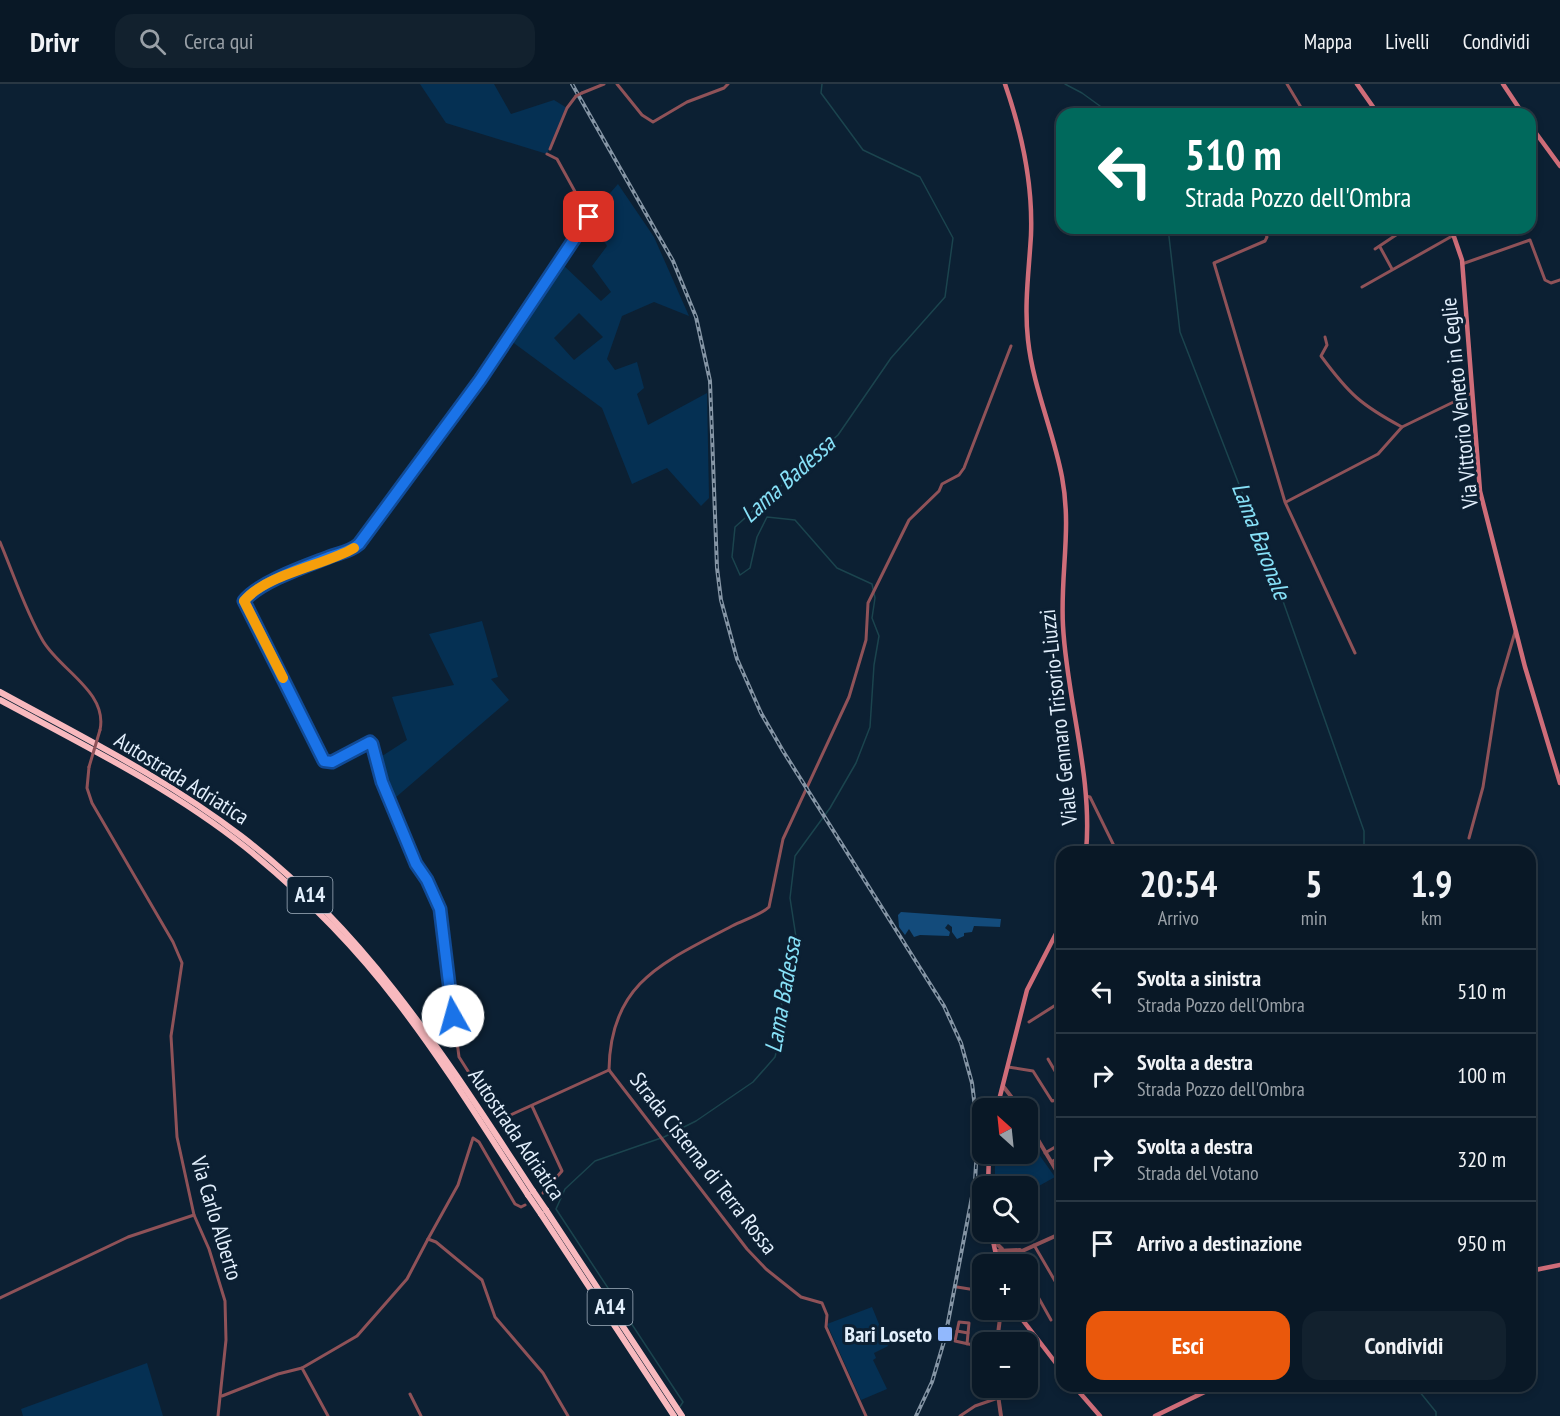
<!DOCTYPE html>
<html lang="it">
<head>
<meta charset="utf-8">
<style>
	body { margin:0; font-family:"PT Sans Narrow",sans-serif; background:#12212e; color:#f1f3f6; height:100vh; display:flex; flex-direction:column; font-size:22px; white-space:nowrap }
	* { box-sizing:border-box; margin:0 }
	p { font-size:20px; color:#99a0a7 }
	.icon { flex:none; width:33px; height:33px; fill:none; stroke:currentColor; stroke-width:2; stroke-linecap:round; stroke-linejoin:round }
	.map { position:relative; flex:1; overflow:hidden }
	.details { position:absolute; left:1056px; top:762px; width:480px; height:546px; display:flex; flex-direction:column; background:#091826; border-radius:18px; box-shadow:0 3px 9px #0003,0 0 0 2px #293743 }
	.details>* { flex:none }
	.hud { position:absolute; left:1056px; top:24px; width:480px; height:126px; border-radius:18px; box-shadow:0 3px 9px #0003,0 0 0 2px #293743; background:#00695c; color:#fff; overflow:hidden }
	.needle { width:39px; rotate:333deg }
	.fabs { position:absolute; left:972px; top:1014px; display:grid; gap:12px }
	.fabs a { display:grid; place-items:center; width:66px; height:66px; border-radius:12px; background:#091826; box-shadow:0 3px 9px #0003,0 0 0 2px #293743; font-size:30px }
	.pin { position:absolute; display:grid; place-items:center; width:51px; height:51px; color:#fff; margin:-26px; border-radius:12px; box-shadow:0 3px 9px #0006 }
	.me { position:absolute; width:66px; margin:-33px; rotate:353deg; stroke-linejoin:round; filter:drop-shadow(0 0 4px #0008) }
	.turn { display:flex; align-items:center; gap:21px; height:126px; padding:0 30px; font-size:27px }
	.turn .icon { width:78px; height:78px; stroke-width:2.5 }
	.turn b { display:block; font-size:42px; line-height:51px }
	.eta { display:flex; justify-content:space-evenly; align-items:center; height:102px; text-align:center }
	.eta b { font-size:36px; font-weight:600; line-height:42px }
	.action { display:flex; gap:12px; margin-top:auto; padding:12px 30px }
	.action a { flex:1; height:69px; border-radius:18px; background:#ea580c; color:#fff; font-size:24px; font-weight:600; line-height:69px; text-align:center }
	.action a+a { background:#12212e; color:#f1f3f6 }
	ul { padding:0; list-style:none }
	li { display:flex; align-items:center; gap:18px; height:84px; padding:0 30px; border-top:2px solid #293743 }
	li div { flex:1 }
	li b { display:block; font-size:22px }
	li em { font-style:normal }
	header { display:flex; align-items:center; gap:36px; box-sizing:border-box; height:84px; padding:0 30px; background:#091826; border-bottom:2px solid #293743 }
	header strong { font-size:28px }
	nav { display:flex; gap:33px; margin-inline-start:auto; font-size:21px }
	.search { width:420px; height:54px; background:#12212e; display:flex; align-items:center; gap:15px; box-sizing:border-box; padding:0 21px; border-radius:18px; color:#99a0a7; font-size:22px }
	.map>svg:first-child { display:block }
	.green { fill:#053053; fill-rule:evenodd }
	.forest { fill:#134b7b }
	.lines { fill:none; stroke-linecap:round; stroke-linejoin:round }
	.stream { stroke:#1b444e; stroke-width:1.5 }
	.minor { stroke:#8f5258; stroke-width:3 }
	.tertiary { stroke:#8f5258; stroke-width:4 }
	.secondary { stroke:#cf6d79; stroke-width:4.5 }
	.motorway { stroke:#f8b9be; stroke-width:6 }
	.rail-casing { stroke:#8595a5; stroke-width:4 }
	.rail { stroke:#0c2033; stroke-width:1.5; stroke-dasharray:4.5; stroke-linecap:butt }
	.minor-bridge { stroke:#8f5258; stroke-width:3 }
	.motorway-bridge { stroke:#f8b9be; stroke-width:6 }
	.route-casing { stroke:#114b97; stroke-width:15 }
	.route { stroke:#1a73e8; stroke-width:10 }
	.slow { stroke:#f59e0b; stroke-width:10 }
	.poi-dot { fill:#91b8fd; stroke:#0c2033; stroke-width:2 }
	.labels { text-anchor:middle; stroke-width:6; stroke-linejoin:round; paint-order:stroke }
	.shield { fill:#0c2033; stroke:#a2b1c0; stroke-width:1.5 }
	.shield-label { font-size:21px; font-weight:bold; fill:#e2effc }
	.street-label { font-size:22px; fill:#e2effc; stroke:#0c2033 }
	.poi-label { font-size:22px; font-weight:bold; fill:#e2effc; stroke:#0c2033; text-anchor:end }
	.water-label { font-size:24px; font-style:italic; fill:#87e1f8; stroke:#0c2033 }
</style>
</head>
<body>
<header>
<strong>Drivr</strong>
<div class="search"><svg class="icon" aria-label="search" viewBox="0 0 24 24"><circle cx="10" cy="10" r="6"/><path d="M15 15l6 6"/></svg>Cerca qui</div>
<nav><a>Mappa</a><a>Livelli</a><a>Condividi</a></nav>
</header>
<div class="map">
<svg width="1560" height="1332" viewBox="0 0 1560 1332">
	<rect width="100%" height="100%" fill="#0c2033"/>
	<g class="green">
		<polygon points="420,0 494,0 511,30 554,16 567,24 547,70 446,39"/>
		<path d="M618 100 654 153 689 232 654 218 622 232 607 275 615 286 637 278 644 304 637 310 648 341 707 309 709 414 701 422 667 384 632 400 602 324 507 254 560 178 601 217 611 208 592 182 607 162 589 133ZM579 229 603 253 574 276 554 254Z"/>
		<polygon points="482,537 498,593 491,595 509,616 395,714 379,674 407,656 392,613 454,601 429,550"/>
		<polygon points="1033,1062 1055,1093 1028,1108 1028,1102 995,1102 995,1070 1028,1070 1028,1065"/>
		<polygon points="872,1223 888,1262 874,1269 876,1274 873,1276 887,1305 861,1316 827,1240"/>
		<polygon points="147,1279 163,1332 23,1332 21,1325"/>
	</g>
	<polygon class="forest" points="901,828 1001,835 1000,843 974,842 972,848 964,849 964,852 957,855 952,848 952,843 948,840 945,844 950,848 949,852 920,851 914,853 909,845 905,851 899,843 898,831"/>
	<g class="lines">
		<g class="stream">
			<polyline points="1065,0 1082,9 1111,30"/>
			<polyline points="1168,144 1180,248 1271,483 1364,747 1364,768"/>
			<polyline points="1415,1302 1436,1328 1436,1332"/>
			<polyline points="679,1324 683,1318 556,1125 565,1105 595,1077 664,1053 696,1037 753,998 775,973 784,936 780,910 789,890 796,853 790,814 795,772 830,724 856,679 870,643 874,581 879,552 872,534 875,514 872,500 837,484 795,436 767,433 757,453 750,484 740,491 732,473 735,443 838,351 891,274 945,213 953,154 920,93 863,66 821,9 822,0"/>
		</g>
		<g class="minor">
			<polyline points="617,0 642,31 653,38 687,18 724,4 728,0"/>
			<polyline points="1287,0 1305,30"/>
			<polyline points="582,9 604,0"/>
			<polyline points="550,65 567,24 576,12"/>
			<path d="M547 70 557 75 589 133C518 245 440 354 359 460 350 468 339 469 329 473 306 483 260 498 244 517L324 677 332 678 370 658 372 660 382 698 416 780 427 796 440 825 459 973 496 1031 504 1034 609 986"/>
			<polyline points="1263,144 1267,153 1265,157 1214,179 1285,418 1355,569"/>
			<polyline points="1380,163 1392,185"/>
			<polyline points="1375,165 1396,151 1398,144"/>
			<polyline points="1462,180 1530,156 1545,196 1551,199 1560,196"/>
			<polyline points="1362,203 1454,151"/>
			<path d="M1325 253 1327 261 1321 272C1349 310 1361 321 1402 343L1472 309"/>
			<polyline points="1286,418 1378,370 1402,343"/>
			<path d="M0 458C14 491 25 526 43 557 60 586 108 608 100 646"/>
			<polyline points="89,683 87,704 92,719 173,858 182,879 171,952 177,1053 194,1131 209,1165 225,1217 226,1256 218,1332"/>
			<polyline points="1086,712 1090,713 1117,768"/>
			<polyline points="1469,754 1483,703 1498,606 1515,548"/>
			<polyline points="1029,938 1062,917"/>
			<polyline points="1048,975 1062,999"/>
			<polyline points="1008,983 1033,987 1052,1017 1062,1015"/>
			<path d="M609 986C610 898 664 878 732 842 743 836 761 831 769 823L783 755 849 613 866 556 868 519 909 436 939 407 942 400 959 391 964 384 1011 262"/>
			<polyline points="609,986 747,1165 766,1185 801,1213 822,1219 827,1231 826,1243 866,1332"/>
			<polyline points="532,1022 562,1087 543,1109"/>
			<polyline points="1045,1069 1062,1059"/>
			<polyline points="1051,1078 1062,1072"/>
			<polyline points="428,1155 458,1101 473,1054 479,1058 515,1120 521,1123 525,1121"/>
			<polyline points="1034,1161 1062,1209"/>
			<polyline points="1014,1171 1020,1180"/>
			<polyline points="1028,1195 1051,1236"/>
			<polyline points="957,1203 982,1207"/>
			<polyline points="0,1214 128,1153 194,1131"/>
			<polyline points="957,1247 968,1249"/>
			<polyline points="967,1260 969,1239 959,1238 955,1257 982,1263"/>
			<polyline points="302,1284 328,1332"/>
			<polyline points="1203,1302 1206,1307"/>
			<polyline points="410,1310 421,1332"/>
			<polyline points="222,1312 278,1290 302,1284 357,1252 407,1195 428,1155 436,1158 482,1196 495,1233 543,1289 568,1332"/>
			<polyline points="960,1332 975,1322 998,1314"/>
		</g>
		<g class="tertiary">
			<polyline points="1003,1002 1020,1024"/>
			<polyline points="1000,1014 1014,1015"/>
			<polyline points="999,1016 1016,1024"/>
			<polyline points="1028,1039 1062,1096"/>
			<polyline points="992,1155 1002,1165"/>
			<polyline points="995,1167 1020,1166"/>
			<polyline points="999,1180 1002,1176 1062,1149"/>
			<polyline points="997,1258 1001,1226"/>
			<polyline points="997,1304 1001,1332"/>
		</g>
		<g class="secondary">
			<path d="M1005 0C1022 49 1033 99 1031 151 1029 186 1024 221 1028 256 1033 303 1053 346 1062 393 1072 446 1060 490 1063 542 1067 617 1093 693 1086 768"/>
			<polyline points="1357,0 1378,30"/>
			<polyline points="1503,0 1523,30"/>
			<polyline points="1530,41 1560,82"/>
			<polyline points="1451,144 1462,176 1480,407 1525,583 1560,699"/>
			<polyline points="997,1024 1027,906 1062,838"/>
			<polyline points="988,1102 989,1070"/>
			<polyline points="991,1148 998,1180"/>
			<polyline points="1530,1187 1560,1181"/>
			<polyline points="1015,1226 1062,1287"/>
			<polyline points="1074,1302 1100,1332"/>
			<polyline points="1155,1332 1217,1302"/>
		</g>
		<g class="motorway">
			<path d="M0 608C82 653 167 695 241 752 368 849 447 976 533 1107"/>
			<path d="M0 616C83 661 171 704 245 763 302 809 354 861 398 919 445 980 486 1047 528 1111"/>
			<polyline points="546,1126 682,1332"/>
			<polyline points="541,1130 674,1332"/>
		</g>
		<g class="rail-casing">
			<polyline id="rail" points="572,0 673,177 696,233 710,297 717,484 721,516 737,575 761,629 783,667 944,922 961,959 972,999 978,1048 975,1097 945,1254 932,1298 916,1332"/>
		</g>
		<use href="#rail" class="rail"/>
		<g class="minor-bridge">
			<polyline points="576,12 582,9"/>
			<polyline points="89,683 100,646"/>
		</g>
		<g class="motorway-bridge">
			<polyline points="533,1107 546,1126"/>
			<polyline points="528,1111 541,1130"/>
		</g>
	</g>
	<g class="lines">
		<g class="route-casing">
			<path id="route" d="M453 932 440 825 427 796 416 780 382 698 372 660 370 658 332 678 324 677 244 517C259 498 306 482 329 473 339 469 350 468 359 460L480 296 589 133"/>
		</g>
		<use href="#route" class="route"/>
		<path class="slow" d="M283 594 244 517C266 490 326 481 354 464"/>
	</g>
	<rect class="poi-dot" x="937" y="1242" width="16" height="16" rx="3"/>
	<g class="labels">
		<g class="shield">
			<rect x="287.5" y="793" width="45" height="36" rx="4.5"/>
			<rect x="587.5" y="1205" width="45" height="36" rx="4.5"/>
		</g>
		<g class="shield-label">
			<text x="310" y="818">A14</text>
			<text x="610" y="1230">A14</text>
		</g>
		<g class="street-label">
			<text transform="translate(1459 319) rotate(-96)" y="8">Via Vittorio Veneto in Ceglie</text>
			<text transform="translate(1058 633) rotate(-96)" y="8">Viale Gennaro Trisorio-Liuzzi</text>
			<text transform="translate(182 694) rotate(32)" y="8">Autostrada Adriatica</text>
			<text transform="translate(517 1050) rotate(56)" y="8">Autostrada Adriatica</text>
			<text transform="translate(704 1079) rotate(52)" y="8">Strada Cisterna di Terra Rossa</text>
			<text transform="translate(217 1134) rotate(73)" y="8">Via Carlo Alberto</text>
		</g>
		<g class="poi-label">
			<text x="932" y="1258">Bari Loseto</text>
		</g>
		<g class="water-label">
			<text transform="translate(788 395) rotate(-42)" y="8">Lama Badessa</text>
			<text transform="translate(1261 457) rotate(69)" y="8">Lama Baronale</text>
			<text transform="translate(783 911) rotate(-80)" y="8">Lama Badessa</text>
		</g>
	</g>
</svg>
<div class="fabs">
<a><svg class="needle" viewBox="-14 -14 28 28"><path d="M0-13l5 13h-10z" fill="#e53935"/><path d="M0 13l5-13h-10z" fill="#99a0a7"/></svg></a>
<a><svg class="icon" aria-label="search" viewBox="0 0 24 24"><circle cx="10" cy="10" r="6"/><path d="M15 15l6 6"/></svg></a>
<a>+</a>
<a>−</a>
</div>
<div class="pin" style="left:589px;top:133px;background:#d93025"><svg class="icon" aria-label="arrive" viewBox="0 0 24 24"><path d="M6 21V4h12l-3 4 3 4H6"/></svg></div>
<svg class="me" style="left:453px;top:932px" viewBox="-20 -20 40 40"><circle r="19" fill="#fff"/><path d="M0-13L10 11 0 6-10 11z" fill="#1a73e8"/></svg>
<div class="hud">
<div class="turn"><svg class="icon" aria-label="left" viewBox="0 0 24 24"><path d="M17 20v-9H6M10 6l-5 5 5 5"/></svg><div><b>510 m</b>Strada Pozzo dell'Ombra</div></div>
</div>
<section class="details">
<div class="eta">
<div><b>20:54</b><p>Arrivo</p></div>
<div><b>5</b><p>min</p></div>
<div><b>1.9</b><p>km</p></div>
</div>
<ul>
<li><svg class="icon" aria-label="left" viewBox="0 0 24 24"><path d="M17 20v-9H6M10 6l-5 5 5 5"/></svg><div><b>Svolta a sinistra</b><p>Strada Pozzo dell'Ombra</p></div><em>510 m</em></li>
<li><svg class="icon" aria-label="right" viewBox="0 0 24 24"><path d="M7 20v-9h11M14 6l5 5-5 5"/></svg><div><b>Svolta a destra</b><p>Strada Pozzo dell'Ombra</p></div><em>100 m</em></li>
<li><svg class="icon" aria-label="right" viewBox="0 0 24 24"><path d="M7 20v-9h11M14 6l5 5-5 5"/></svg><div><b>Svolta a destra</b><p>Strada del Votano</p></div><em>320 m</em></li>
<li><svg class="icon" aria-label="arrive" viewBox="0 0 24 24"><path d="M6 21V4h12l-3 4 3 4H6"/></svg><div><b>Arrivo a destinazione</b></div><em>950 m</em></li>
</ul>
<div class="action"><a>Esci</a><a>Condividi</a></div>
</section>
</div>
</body>
</html>
